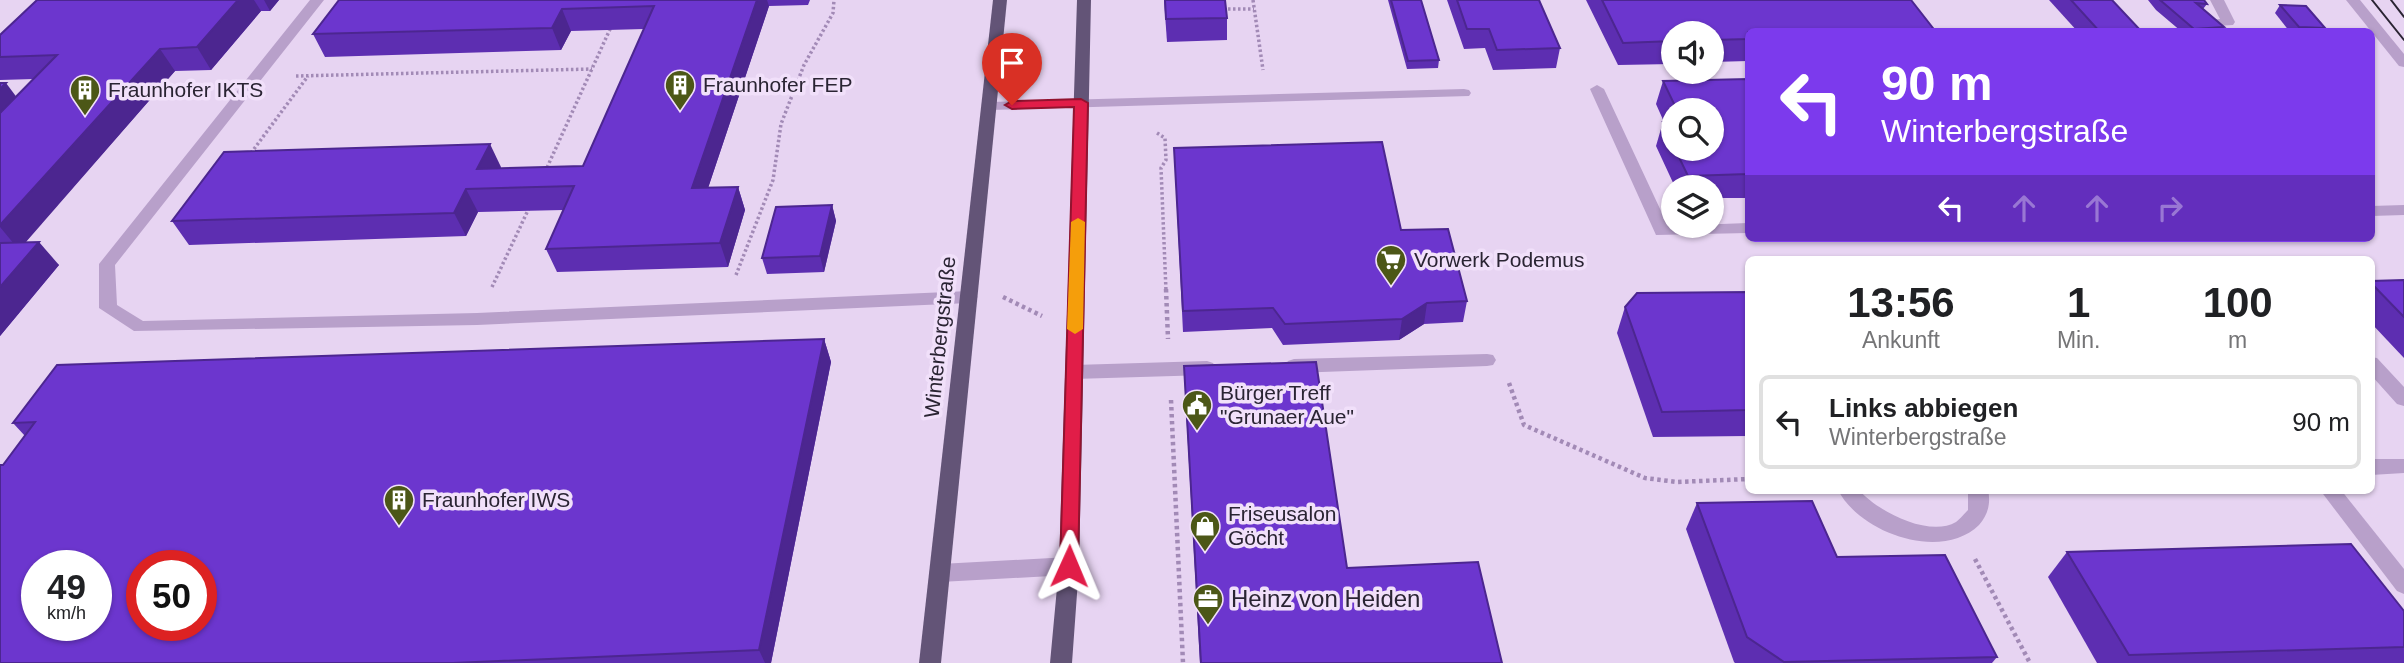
<!DOCTYPE html>
<html lang="de">
<head>
<meta charset="utf-8">
<style>
	body { margin:0; font-family:Helvetica,sans-serif; background:#f2f2f2; color:#202124; height:100vh; display:flex; flex-direction:column; font-size:26px; white-space:nowrap }
	* { box-sizing:border-box; margin:0 }
	p { font-size:23px; color:#757577 }
	.icon { flex:none; width:38px; height:38px; fill:none; stroke:currentColor; stroke-width:2; stroke-linecap:round; stroke-linejoin:round }
	.map { position:relative; flex:1; overflow:hidden }
	.sheet { position:absolute; left:1745px; top:256px; width:630px; height:238px; display:flex; flex-direction:column; background:#fff; border-radius:10px; box-shadow:0 2px 5px #0004 }
	.sheet>* { flex:none }
	.hud { position:absolute; left:1745px; top:28px; width:630px; height:214px; border-radius:10px; box-shadow:0 2px 5px #0004; background:#7c3aed; color:#fff; overflow:hidden }
	.buttons { position:absolute; left:1661px; top:21px; display:grid; gap:14px }
	.buttons a { display:grid; place-items:center; width:63px; height:63px; border-radius:50%; background:#fff; box-shadow:0 2px 5px #0004; font-size:35px }
	.speed { position:absolute; left:21px; top:550px; display:flex; gap:14px; font-size:35px; font-weight:700; text-align:center }
	.speed>* { display:grid; place-content:center; width:91px; height:91px; border-radius:50%; background:#fff; box-shadow:0 2px 5px #0004; line-height:1 }
	.speed small { font-size:18px; font-weight:400 }
	.speed .limit { border:10px solid #d22; background:#fff; color:#111 }
	.pin { position:absolute; display:grid; place-items:center; width:60px; height:60px; color:#fff; margin:-72px -30px; border-radius:50% 50% 50% 0; rotate:-45deg; box-shadow:0 0 7px #0007 }
	.pin .icon { rotate:45deg }
	.me { position:absolute; width:77px; margin:-38px; rotate:1deg; stroke-linejoin:round; filter:drop-shadow(0 0 5px #0008) }
	.turn { display:flex; align-items:center; gap:24px; height:147px; padding:0 21px; font-size:32px }
	.turn .icon { width:91px; height:91px; stroke-width:2.5 }
	.turn b { display:block; font-size:49px; line-height:60px }
	.lanes { display:flex; align-items:center; height:66px; padding:0 21px; background:#0003; justify-content:center; gap:35px; direction:ltr }
	.lanes .off { opacity:.35 }
	.eta { display:flex; justify-content:space-evenly; align-items:center; height:119px; text-align:center }
	.eta b { font-size:42px; font-weight:700; line-height:49px }
	ul { padding:0; list-style:none }
	li { display:flex; align-items:center; gap:21px; height:94px; margin:0 14px 10px; padding:0 7px; border:4px solid #e0e0e0; border-radius:10px }
	li div { flex:1 }
	li b { display:block; font-size:26px }
	li em { font-style:normal }
	.map>svg:first-child { display:block }
	.lines { fill:none; stroke-linecap:round; stroke-linejoin:round }
	.path-far1 { stroke:#a28ab6; stroke-width:3.5; stroke-dasharray:2.5 2.5; stroke-linecap:butt }
	.path { stroke:#a28ab6; stroke-width:4.5; stroke-dasharray:3.5 3.5; stroke-linecap:butt }
	.minor { fill:#b8a0ca; fill-rule:evenodd }
	.major { fill:#635477; fill-rule:evenodd }
	.tram { stroke:#2a2433; stroke-width:2 }
	.wall { fill:#5d2eb1; fill-rule:evenodd }
	.shaded-wall { fill:#4c2690 }
	.building { fill:#6c36ce; stroke:#4c2690; stroke-width:2; fill-rule:evenodd }
	.route { fill:#e11d48; stroke:#92132f; stroke-width:2 }
	.slow { fill:#f59e0b }
	.labels { text-anchor:middle; stroke-width:7; stroke-linejoin:round; paint-order:stroke }
	.poi-label { font-size:21px; fill:#2a2433; stroke:#f1e0fa; text-anchor:start }
	.street-label { font-size:21px; fill:#2a2433; stroke:#f1e0fa }
	.near-poi-label { font-size:24px; fill:#2a2433; stroke:#f1e0fa; text-anchor:start }
</style>
</head>
<body>
<div class="map">
<svg width="2404" height="663" viewBox="0 0 2404 663">
	<rect width="100%" height="100%" fill="#e7d4f2"/>
	<g class="lines">
		<g class="path-far1">
			<polyline points="1253,0 1263,70"/>
			<polyline points="1223,9 1254,9"/>
			<polyline points="296,76 592,69"/>
			<polyline points="1157,133 1165,138 1166,160 1161,168 1166,291"/>
			<polyline points="251,153 308,76"/>
			<polyline points="545,172 611,27"/>
			<polyline points="736,275 773,180 781,124 804,65 833,13 834,0"/>
			<polyline points="492,287 530,206"/>
		</g>
		<g class="path">
			<polyline points="1166,289 1168,339"/>
			<polyline points="1003,297 1042,316"/>
			<polyline points="1509,383 1524,425 1645,478 1677,482 1748,479"/>
			<polyline points="1171,400 1183,663"/>
			<polyline points="1975,559 2030,663"/>
		</g>
		<g class="minor">
			<polygon points="310,0 324,0 115,265 117,305 143,321 477,313 969,291 978,297 969,303 477,325 134,331 99,308 99,264"/>
			<polygon points="2210,0 2224,0 2235,22 2233,25 2200,27 2200,21 2220,19"/>
			<polygon points="2346,0 2360,0 2404,54 2404,67 2399,66"/>
			<polygon points="1597,85 1604,89 1668,226 1748,223 1748,233 1656,235 1590,89"/>
			<polygon points="1464,89 1469,90 1471,93 1469,96 989,110 982,106 989,102"/>
			<polygon points="2404,205 2404,215 2371,216 2371,206"/>
			<polygon points="1487,354 1493,355 1496,360 1493,365 1487,366 1294,373 1288,371 1285,366 1288,361 1294,359"/>
			<polygon points="2371,357 2377,358 2404,387 2404,406 2397,404 2371,375"/>
			<polygon points="1207,361 1213,363 1216,368 1213,373 1207,375 1074,379 1068,377 1065,372 1068,367 1074,365"/>
			<polygon points="2371,459 2404,459 2404,473 2371,475"/>
			<path d="M1838 490H1859C1877 511 1929 538 1956 522 1960 519 1965 513 1968 510V490H1988C1991 503 1988 515 1979 525 1941 562 1860 533 1838 490Z"/>
			<polygon points="2320,490 2341,490 2404,569 2404,594 2397,591"/>
			<polygon points="1069,557 1076,560 1079,566 1076,572 1069,575 940,582 933,579 930,573 933,567 940,564"/>
		</g>
		<g class="major">
			<polygon points="993,0 1007,0 941,663 919,663"/>
			<polygon points="1077,0 1091,0 1079,566 1072,663 1050,663 1059,566"/>
		</g>
		<g class="tram">
			<polyline points="2372,0 2404,40"/>
			<polyline points="2391,0 2404,17"/>
		</g>
	</g>
	<g class="wall">
		<polygon points="37,0 279,0 270,11 261,11 211,70 175,71 25,242 59,265 0,336 0,83 16,97 34,79 0,80 0,35"/>
		<polygon points="339,0 810,0 808,5 769,6 708,188 738,187 745,210 728,267 557,272 546,249 563,210 478,212 466,236 189,245 172,221 501,167 501,168 583,166 644,29 571,31 561,50 325,57 313,34"/>
		<polygon points="1164,0 1225,0 1227,18 1227,40 1167,42"/>
		<polygon points="1388,0 1421,0 1439,60 1438,68 1407,69"/>
		<polygon points="1447,0 1539,0 1560,48 1556,68 1493,70 1485,48 1464,49"/>
		<polygon points="1586,0 1911,0 1748,32 1748,61 1712,62 1712,33 1673,33 1673,64 1618,65"/>
		<polygon points="2049,0 2112,0 2142,32 2078,32"/>
		<polygon points="2148,0 2204,0 2207,4 2203,9 2224,27 2221,32 2182,32 2156,10"/>
		<polygon points="2280,5 2325,28 2323,32 2290,32 2275,13"/>
		<path d="M1748 79V198H1712V187H1675L1656 146 1663 122H1664L1656 104 1663 81ZM1673 110H1712V149H1673Z"/>
		<polygon points="1174,148 1401,230 1467,301 1463,322 1424,324 1399,340 1283,345 1272,328 1183,332"/>
		<polygon points="832,205 836,221 824,272 767,274 762,258"/>
		<polygon points="2404,280 2404,358 2371,323 2371,281"/>
		<polygon points="1748,292 1748,436 1653,437 1617,333 1625,307"/>
		<polygon points="824,339 831,362 771,663 0,663 3,465 25,436 13,423"/>
		<polygon points="1184,366 1347,568 1502,663 1200,663 1185,392"/>
		<polygon points="1697,503 1837,557 1997,657 1992,663 1735,663 1734,662 1686,529"/>
		<polygon points="2067,552 2404,611 2404,663 2097,663 2048,577"/>
	</g>
	<g class="shaded-wall">
		<polygon points="238,0 254,0 261,11 211,70 197,47"/>
		<polygon points="264,0 279,0 270,11"/>
		<polygon points="757,0 767,0 769,6 700,212 692,188"/>
		<polygon points="562,9 571,31 561,50 552,28"/>
		<polygon points="160,49 175,71 19,250 0,227 0,225"/>
		<polygon points="6,83 18,99 0,117 0,89"/>
		<polygon points="490,144 501,167 490,188 477,169"/>
		<polygon points="738,187 745,210 728,267 720,243"/>
		<polygon points="466,189 478,212 466,236 454,213"/>
		<polygon points="832,205 836,221 824,272 820,256"/>
		<polygon points="39,242 59,265 0,336 0,287"/>
		<polygon points="1427,303 1424,324 1399,340 1402,319"/>
		<polygon points="824,339 831,362 771,663 765,663 759,650"/>
	</g>
	<g class="building">
		<polygon points="37,0 238,0 197,47 160,49 0,225 0,113 57,55 0,57 0,35"/>
		<polygon points="339,0 757,0 692,188 738,187 720,243 546,249 574,186 466,189 454,213 172,221 224,152 490,144 477,169 583,166 654,6 562,9 552,28 313,34"/>
		<polygon points="1165,0 1225,0 1227,18 1166,19"/>
		<polygon points="1391,0 1421,0 1439,60 1408,61"/>
		<polygon points="1457,0 1539,0 1560,48 1497,50 1489,29 1467,29"/>
		<polygon points="1602,0 1911,0 1936,32 1748,32 1748,39 1712,40 1712,33 1673,33 1673,41 1623,43"/>
		<polygon points="2071,0 2112,0 2142,32 2100,32"/>
		<polygon points="2160,0 2204,0 2207,4 2196,3 2224,27 2194,29"/>
		<polygon points="2280,5 2306,6 2325,28 2299,27"/>
		<polygon points="1748,79 1748,174 1688,176 1675,149 1712,149 1712,110 1677,110 1663,81"/>
		<polygon points="0,83 6,83 0,89"/>
		<polygon points="1663,122 1673,122 1673,144"/>
		<polygon points="1382,142 1401,230 1448,229 1467,301 1427,303 1402,319 1285,324 1273,308 1183,311 1174,148"/>
		<polygon points="832,205 820,256 762,258 776,207"/>
		<polygon points="39,242 0,287 0,243"/>
		<polygon points="2404,280 2404,317 2371,283 2371,281"/>
		<polygon points="1748,292 1748,410 1662,412 1625,307 1637,293"/>
		<path d="M824 339 759 650 453 663H0V465H3L35 422 13 423 57 365ZM37 565H96V625H37ZM142 565H201V625H142Z"/>
		<polygon points="1316,362 1347,568 1478,562 1502,663 1201,663 1184,366"/>
		<polygon points="1812,501 1837,557 1945,555 1997,657 1784,662 1747,637 1697,503"/>
		<polygon points="2351,544 2404,611 2404,647 2129,655 2067,552"/>
	</g>
	<polygon class="route" points="1081,99 1088,103 1078,566 1076,572 1069,574 1062,572 1060,566 1074,107 1012,109 1005,105 1012,101"/>
	<polygon class="slow" points="1078,218 1085,222 1083,329 1075,334 1067,329 1071,222"/>
	<defs>
		<g id="building-pin" transform="scale(1.575)"><path d="M0 17L-7.5 6A9.5 9.5 0 1 1 7.5 6Z" fill="#4c5717" stroke="#f1e0fa"/><path d="M-4-6H4V6H1V3H-1V6H-4ZM-2.5-4.3h1.7v1.8h-1.7ZM.8-4.3h1.7v1.8H.8ZM-2.5-1h1.7V.8h-1.7ZM.8-1h1.7V.8H.8Z" fill="#fff"/></g>
		<g id="supermarket-pin" transform="scale(1.575)"><path d="M0 17L-7.5 6A9.5 9.5 0 1 1 7.5 6Z" fill="#4c5717" stroke="#f1e0fa"/><path d="M-6-5.5h2.5l.6 2H6L4.5 2H-2.5L-4.4-4H-6ZM-1.5 3.2a1.3 1.3 0 1 0 .1 0ZM3 3.2a1.3 1.3 0 1 0 .1 0Z" fill="#fff"/></g>
		<g id="civic-pin" transform="scale(1.575)"><path d="M0 17L-7.5 6A9.5 9.5 0 1 1 7.5 6Z" fill="#4c5717" stroke="#f1e0fa"/><path d="M-.6-6.5H3V-4.5H.6V-3L4-1V1h2V6H-6V1h2V-1L-.6-3ZM-1.2 2.5V6h2.4V2.5Z" fill="#fff"/></g>
		<g id="shop-pin" transform="scale(1.575)"><path d="M0 17L-7.5 6A9.5 9.5 0 1 1 7.5 6Z" fill="#4c5717" stroke="#f1e0fa"/><path d="M-5-2.5h2.3a2.7 3.5 0 0 1 5.4 0H5L5.5 6h-11ZM-1.5-2.5h3a1.5 2.3 0 0 0-3 0Z" fill="#fff"/></g>
		<g id="office-pin" transform="scale(1.575)"><path d="M0 17L-7.5 6A9.5 9.5 0 1 1 7.5 6Z" fill="#4c5717" stroke="#f1e0fa"/><path d="M-6-3h4V-5.5h4V-3h4V5H-6ZM-1-4.5V-3h2v-1.5ZM-6 0V1H6V0Z" fill="#fff"/></g>
	</defs>
	<g fill-rule="evenodd">
		<use href="#building-pin" x="680" y="85"/>
		<use href="#building-pin" x="85" y="90"/>
		<use href="#supermarket-pin" x="1391" y="260"/>
		<use href="#civic-pin" x="1197" y="405"/>
		<use href="#building-pin" x="399" y="500"/>
		<use href="#shop-pin" x="1205" y="526"/>
		<use href="#office-pin" x="1208" y="599"/>
	</g>
	<g class="labels">
		<g class="poi-label">
			<text x="703" y="92">Fraunhofer FEP</text>
			<text x="108" y="97">Fraunhofer IKTS</text>
			<text x="1414" y="267">Vorwerk Podemus</text>
			<text x="1220" y="400">Bürger Treff<tspan x="1220" dy="24">"Grunaer Aue"</tspan></text>
			<text x="422" y="507">Fraunhofer IWS</text>
			<text x="1228" y="521">Friseusalon<tspan x="1228" dy="24">Göcht</tspan></text>
		</g>
		<g class="street-label">
			<text transform="translate(940 337) rotate(-84)" y="7">Winterbergstraße</text>
		</g>
		<g class="near-poi-label">
			<text x="1231" y="607">Heinz von Heiden</text>
		</g>
	</g>
</svg>
<div class="buttons">
<a><svg class="icon" aria-label="sound" viewBox="0 0 24 24"><path d="M4 9h4l5-4v14l-5-4H4zM17 9q2 3 0 6"/></svg></a>
<a><svg class="icon" aria-label="search" viewBox="0 0 24 24"><circle cx="10" cy="10" r="6"/><path d="M15 15l6 6"/></svg></a>
<a><svg class="icon" aria-label="layers" viewBox="0 0 24 24"><path d="M12 4l9 5-9 5-9-5zM3 14l9 5 9-5"/></svg></a>
</div>
<div class="speed"><div>49<small>km/h</small></div><div class="limit">50</div></div>
<div class="pin" style="left:1012px;top:105px;background:#d93025"><svg class="icon" aria-label="arrive" viewBox="0 0 24 24"><path d="M6 21V4h12l-3 4 3 4H6"/></svg></div>
<svg class="me" style="left:1069px;top:566px" viewBox="-20 -20 40 40"><path d="M0-17L14 15 0 8-14 15z" fill="#e11d48" stroke="#fff" stroke-width="4"/></svg>
<div class="hud">
<div class="turn"><svg class="icon" aria-label="left" viewBox="0 0 24 24"><path d="M17 20v-9H6M10 6l-5 5 5 5"/></svg><div><b>90 m</b>Winterbergstraße</div></div>
<div class="lanes"><svg class="icon" aria-label="left" viewBox="0 0 24 24"><path d="M17 20v-9H6M10 6l-5 5 5 5"/></svg><svg class="icon off" aria-label="ahead" viewBox="0 0 24 24"><path d="M12 20V5M6 11l6-6 6 6"/></svg><svg class="icon off" aria-label="ahead" viewBox="0 0 24 24"><path d="M12 20V5M6 11l6-6 6 6"/></svg><svg class="icon off" aria-label="right" viewBox="0 0 24 24"><path d="M7 20v-9h11M14 6l5 5-5 5"/></svg></div>
</div>
<section class="sheet">
<div class="eta">
<div><b>13:56</b><p>Ankunft</p></div>
<div><b>1</b><p>Min.</p></div>
<div><b>100</b><p>m</p></div>
</div>
<ul>
<li><svg class="icon" aria-label="left" viewBox="0 0 24 24"><path d="M17 20v-9H6M10 6l-5 5 5 5"/></svg><div><b>Links abbiegen</b><p>Winterbergstraße</p></div><em>90 m</em></li>
</ul>
</section>
</div>
</body>
</html>
